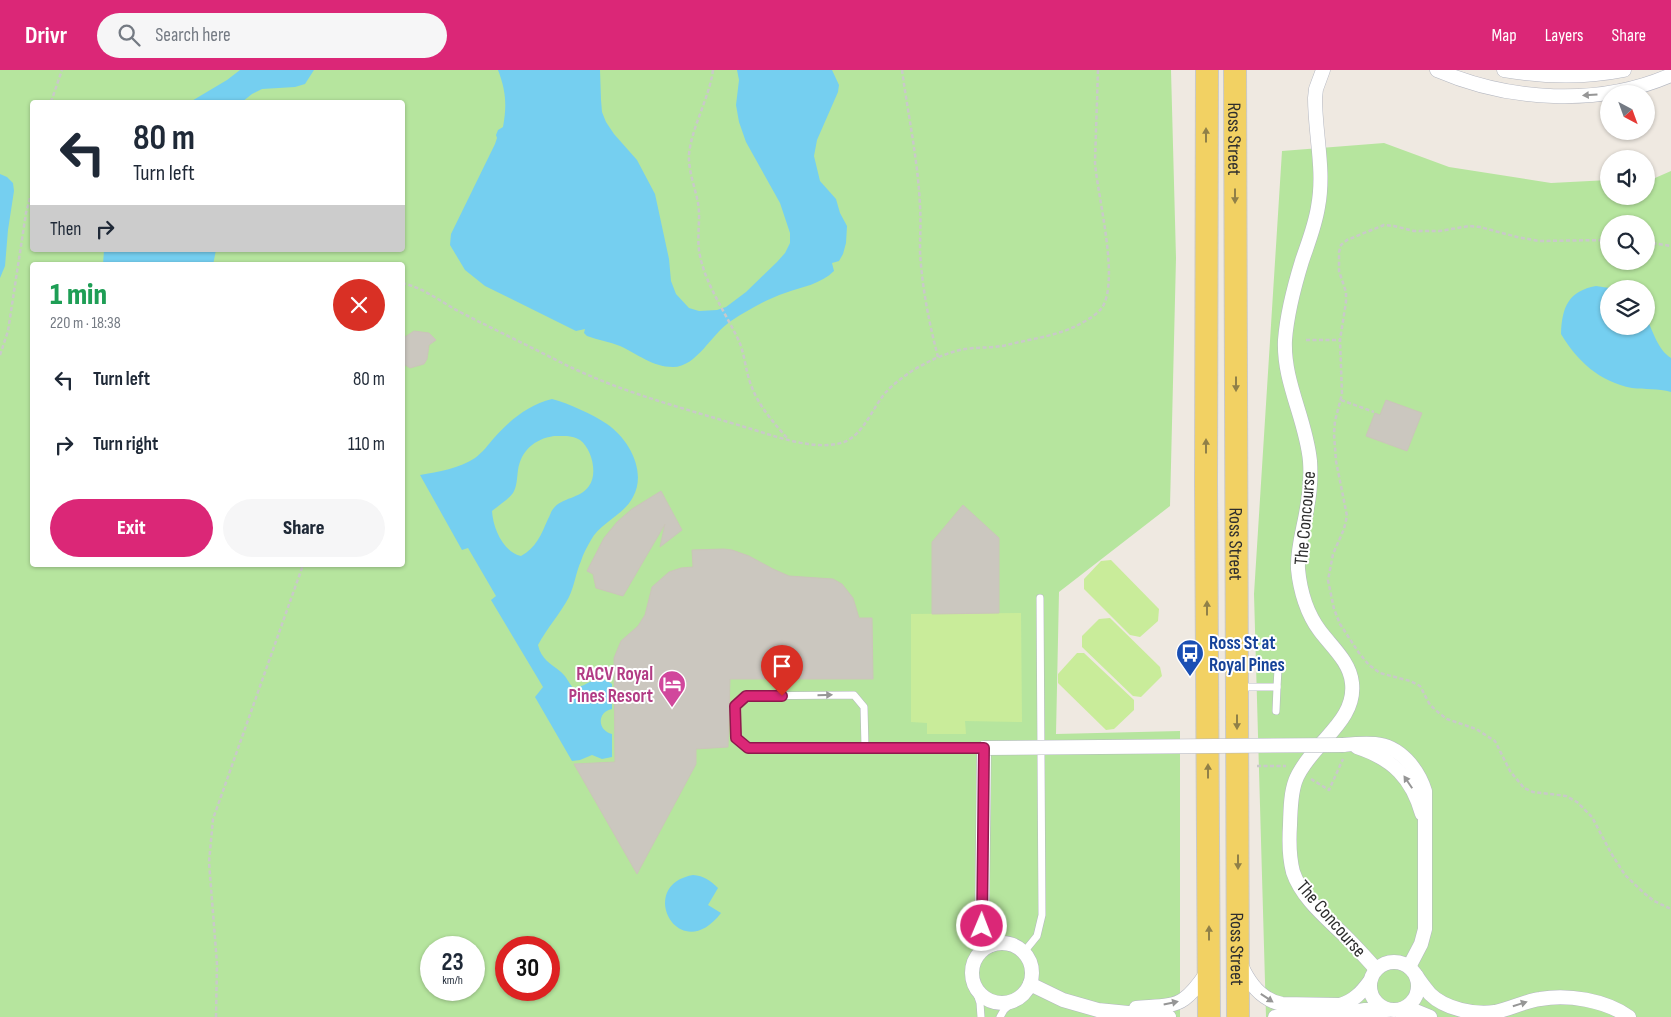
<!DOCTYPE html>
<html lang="en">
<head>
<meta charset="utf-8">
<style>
	body { margin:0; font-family:"Sofia Sans Condensed",sans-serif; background:#f6f6f7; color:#1f2937; height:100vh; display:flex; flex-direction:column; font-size:19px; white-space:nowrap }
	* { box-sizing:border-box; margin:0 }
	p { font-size:16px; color:#747a83 }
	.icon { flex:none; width:28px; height:28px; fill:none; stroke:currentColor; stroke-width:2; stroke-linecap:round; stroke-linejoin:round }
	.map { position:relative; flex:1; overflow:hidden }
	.side { position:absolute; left:30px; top:192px; width:375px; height:305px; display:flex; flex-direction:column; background:#fff; border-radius:5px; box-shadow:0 1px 4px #0004 }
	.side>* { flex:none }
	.top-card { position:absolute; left:30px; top:30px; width:375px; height:152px; border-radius:5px; box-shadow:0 1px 4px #0004; background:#fff; color:#1f2937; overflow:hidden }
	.needle { width:32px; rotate:139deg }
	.controls { position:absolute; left:1600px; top:15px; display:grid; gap:10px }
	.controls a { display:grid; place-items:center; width:55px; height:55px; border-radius:50%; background:#fff; box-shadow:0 1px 4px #0004; font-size:25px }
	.speed { position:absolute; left:420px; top:866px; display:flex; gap:10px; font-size:25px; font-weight:700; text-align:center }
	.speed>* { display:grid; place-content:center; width:65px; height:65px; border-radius:50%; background:#fff; box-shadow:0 1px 4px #0004; line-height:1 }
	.speed small { font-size:12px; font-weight:400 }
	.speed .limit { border:8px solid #d22; background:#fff; color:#111 }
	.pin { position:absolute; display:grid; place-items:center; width:42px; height:42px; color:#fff; margin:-51px -21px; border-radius:50% 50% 50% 0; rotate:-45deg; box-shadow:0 0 5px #0007 }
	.pin .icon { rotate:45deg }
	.me { position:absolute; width:55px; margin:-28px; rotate:1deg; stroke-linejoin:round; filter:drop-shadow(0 0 4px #0008) }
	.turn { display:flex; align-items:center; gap:18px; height:105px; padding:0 20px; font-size:22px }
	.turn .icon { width:65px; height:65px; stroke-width:2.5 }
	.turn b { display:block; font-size:35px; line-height:42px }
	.then { display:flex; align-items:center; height:48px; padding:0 20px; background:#0003; gap:10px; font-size:19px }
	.round { display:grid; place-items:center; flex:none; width:52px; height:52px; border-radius:26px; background:#f6f6f7 }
	.headline { display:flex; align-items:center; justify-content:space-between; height:85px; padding:0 20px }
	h1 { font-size:30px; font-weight:800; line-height:38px; color:#1e9e55 }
	.action { display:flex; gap:10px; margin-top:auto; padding:10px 20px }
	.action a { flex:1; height:58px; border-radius:30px; background:#db2777; color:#fff; font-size:20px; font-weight:800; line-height:58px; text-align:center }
	.action a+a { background:#f6f6f7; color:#1f2937 }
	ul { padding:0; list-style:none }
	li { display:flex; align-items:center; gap:15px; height:65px; padding:0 20px }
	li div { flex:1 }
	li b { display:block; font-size:19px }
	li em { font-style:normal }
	header { display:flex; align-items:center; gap:30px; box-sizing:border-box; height:70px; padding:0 25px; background:#db2777; color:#fff }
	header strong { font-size:24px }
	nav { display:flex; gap:28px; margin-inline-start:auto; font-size:18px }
	.search { width:350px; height:45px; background:#f6f6f7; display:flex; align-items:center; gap:12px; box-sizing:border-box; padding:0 18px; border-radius:28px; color:#747a83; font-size:19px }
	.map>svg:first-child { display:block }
	.green { fill:#b6e59e; fill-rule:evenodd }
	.pitch { fill:#c9ec9a }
	.water { fill:#75cff0; fill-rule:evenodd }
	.building { fill:#cbc7bf; stroke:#cbc5ba }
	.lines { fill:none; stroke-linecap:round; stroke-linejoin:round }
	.service-casing { stroke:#b4b7c1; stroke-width:8 }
	.minor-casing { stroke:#b4b7c1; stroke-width:15 }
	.primary-casing { stroke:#c9c9c9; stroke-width:24 }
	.path { stroke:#c9c9c9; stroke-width:2.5; stroke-dasharray:4 2.5; stroke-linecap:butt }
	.service { stroke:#fff; stroke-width:7 }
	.minor { stroke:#fff; stroke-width:14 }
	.primary { stroke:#f2d163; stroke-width:22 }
	.minor-bridge-casing { stroke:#b4b7c1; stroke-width:15; stroke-linecap:butt }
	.minor-bridge { stroke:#fff; stroke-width:14 }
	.oneway { fill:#969696 }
	.oneway2 { fill:#908048 }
	.route-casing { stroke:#8e194d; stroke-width:12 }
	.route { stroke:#db2777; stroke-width:9 }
	.labels { text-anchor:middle; stroke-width:4; stroke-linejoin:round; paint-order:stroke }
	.street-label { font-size:19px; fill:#2e2e2e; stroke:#fff }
	.transit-label { font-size:19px; font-weight:bold; fill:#164399; stroke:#fff; text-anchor:start }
	.hotel-label { font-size:19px; font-weight:bold; fill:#b23c85; stroke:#fff; text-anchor:end }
</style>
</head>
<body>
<header>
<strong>Drivr</strong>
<div class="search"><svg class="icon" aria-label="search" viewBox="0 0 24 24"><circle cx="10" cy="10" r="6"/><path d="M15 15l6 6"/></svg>Search here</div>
<nav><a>Map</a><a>Layers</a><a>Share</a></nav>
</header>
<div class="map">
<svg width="1671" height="947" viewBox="0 0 1671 947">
	<rect width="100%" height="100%" fill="#efe9e1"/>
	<g class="green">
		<path d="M0 0H1171L1176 188 1170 436 1059 522 1056 664 1180 661V947H0ZM32 32H402V180H32ZM32 195H402V495H32ZM431 878H474V920H431ZM506 878H549V920H506Z"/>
		<path d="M1384 73 1449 97 1551 113 1609 110V126H1646V108H1655L1671 101V947H1266L1254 524 1282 81ZM1609 154H1646V191H1609ZM1609 219H1646V256H1609Z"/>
	</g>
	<g class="pitch">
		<polygon points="1111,490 1159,539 1158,551 1140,567 1130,565 1084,519 1084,509 1101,491"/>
		<polygon points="1021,543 1022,652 965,651 966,664 927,664 927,653 911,652 911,544"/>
		<polygon points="1110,548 1160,597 1162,606 1141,627 1133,626 1082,577 1082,566 1099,549"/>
		<polygon points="1077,583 1084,583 1134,630 1134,640 1114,659 1106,660 1058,613 1058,604"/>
	</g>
	<g class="water">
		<polygon points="240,0 314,0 305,14 295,17 262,19 252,24 242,32 190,32 227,10"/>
		<path d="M498 0H600L601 30 602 42 606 52 614 64 637 90 655 124 669 189 671 211 676 224 689 238 699 241 717 240 726 237 746 222 777 192 785 183 790 173V163L780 133 746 72 739 52 736 35 739 10 737 0H832L839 15 838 22 817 70 814 86 820 111 836 129 840 143 847 156 846 173 843 184 839 191 832 193 834 201C821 214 802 217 785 223 767 229 748 240 731 251 711 264 697 297 673 297 652 297 638 284 620 276 610 272 598 270 587 266L584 263 585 259 576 261 485 216 465 200 450 175 451 164 495 74 497 68 496 65 498 60 503 57C507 35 506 21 498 0Z"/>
		<polygon points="0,104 7,107 13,113 14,121 8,160 5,196 0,208"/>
		<polygon points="104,180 216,180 213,195 103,195"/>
		<path d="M1596 216 1616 219H1609V256H1646V248C1654 262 1657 279 1671 288V322C1658 318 1645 320 1632 318 1600 312 1577 291 1561 264 1562 236 1569 221 1596 216Z"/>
		<path d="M552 329C570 334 592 344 607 354 629 369 647 402 633 427 624 445 600 453 591 470 587 477 583 484 581 491 576 502 575 514 569 527 560 544 547 558 538 575 541 589 550 593 561 602 566 606 569 613 573 618 589 617 595 601 612 614V639C597 642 597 660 612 664V687L602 689 592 685 580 690 572 691 535 627 543 617 491 530 496 526 468 478 462 480 420 405C438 402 460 398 475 388 483 382 488 375 494 368 510 350 528 335 552 329ZM554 366C562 366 573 365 580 370 592 379 598 404 589 416 580 429 562 427 553 439 551 441 550 446 548 449 541 465 536 478 521 486 503 482 493 458 492 441 499 435 508 430 513 423 517 417 517 407 518 400 521 381 534 369 554 366Z"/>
		<path d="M693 805C704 806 710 810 718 818L708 835 721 843C679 898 635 815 693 805Z"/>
	</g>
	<g class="building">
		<polygon points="414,261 429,263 436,270 429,275 427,289 424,294 410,298 402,293 402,269"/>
		<polygon points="1386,330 1422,343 1407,381 1366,366 1375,343 1380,345"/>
		<polygon points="661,421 682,460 660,477 665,454 623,526 596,518 593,504 587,501 604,468 617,452 632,439"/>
		<polygon points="963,435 999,468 999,543 932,544 932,472"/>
		<polygon points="724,479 732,480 749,486 773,499 789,506 833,509 842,514 853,528 859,548 872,548 873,609 730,609 728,677 696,679 696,694 637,804 574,694 615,692 614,588 621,571 638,556 645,545 652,517 669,502 681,498 693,497 692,480"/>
	</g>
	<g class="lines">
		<g class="service-casing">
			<g id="service">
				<polyline points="1240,617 1277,617 1278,599"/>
				<polyline points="1276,641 1277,617"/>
				<polyline points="865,677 864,637 854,625 746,626 735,636 736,668 748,677 984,678"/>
				<polyline points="1024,882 1037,866 1042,845 1040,528"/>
				<polyline points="975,918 980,933 981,947"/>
				<polyline points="1000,947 1004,940 1014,931"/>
			</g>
		</g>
		<g class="minor-casing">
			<g id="minor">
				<path d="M1323 0 1316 19 1315 28C1315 64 1325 101 1318 137 1315 156 1308 173 1302 191 1294 217 1287 244 1285 270 1283 312 1306 349 1310 391 1311 406 1310 423 1307 438 1304 458 1297 478 1298 499 1300 520 1307 544 1320 561 1332 577 1350 592 1352 613 1355 639 1336 657 1321 674 1293 705 1291 714 1290 755 1289 771 1289 787 1293 802 1302 829 1328 849 1347 868 1357 878 1367 889 1376 899"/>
				<path d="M1437 0C1509 31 1598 37 1671 5"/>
				<path d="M1504 0C1544 7 1584 8 1624 0"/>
				<path d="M1343 675C1353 674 1365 673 1375 674 1400 676 1418 699 1425 721V859L1421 874 1409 897"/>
				<path d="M1357 677C1393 689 1412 708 1422 744"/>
				<polyline points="984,678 982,856 991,875"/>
				<circle cx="1002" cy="903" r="30"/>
				<circle cx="1394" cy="916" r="24"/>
				<path d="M1241 895C1249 913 1261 930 1282 934L1340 935C1354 931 1362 922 1370 911"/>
				<path d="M1416 905C1420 912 1425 918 1430 924 1445 939 1475 945 1495 942 1510 939 1525 931 1540 929 1568 924 1605 930 1629 947"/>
				<polyline points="1030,914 1063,930 1098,940 1169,947"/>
				<path d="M1136 938C1151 936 1172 938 1184 929 1194 922 1201 911 1208 901"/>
				<polyline points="1400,941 1413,940 1430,947"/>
				<polyline points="1275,947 1335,945 1365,940 1387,940"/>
			</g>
		</g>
		<g class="primary-casing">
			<g id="primary">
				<polyline points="1207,0 1206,413 1209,947"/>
				<path id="s1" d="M1235 0 1238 947"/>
			</g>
		</g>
		<g class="path">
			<path d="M713 0C709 29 692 56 689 84 688 100 695 117 698 133 701 150 696 168 700 186 706 215 725 242 738 269 744 281 745 296 749 309 756 333 772 351 788 369"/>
			<path d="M902 0C908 45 918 90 920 136 921 151 920 166 920 182 922 217 929 253 938 287"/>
			<polyline points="51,32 62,0"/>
			<polyline points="1609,170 1539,171 1517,167 1480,157 1469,156 1440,161 1414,161 1394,156 1384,155 1347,170 1341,175 1339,182 1339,201 1346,222 1346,232 1340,270 1342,324 1335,351 1334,364 1336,391 1347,446 1344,459 1333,484 1328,510 1334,539 1340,554 1359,583 1369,595 1380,603 1410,611 1420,616 1430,635 1439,643 1447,649 1476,659 1495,671 1510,701 1524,718 1533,722 1566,726 1577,732 1592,747 1611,783 1625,805 1644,823 1654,831 1671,839"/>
			<polyline points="1646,172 1671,176"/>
			<path d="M402 213C424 218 441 232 460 242 493 259 527 275 560 292 622 323 683 338 748 358 775 366 816 382 844 372 865 364 873 335 888 320 906 302 932 288 956 281 973 276 990 279 1007 275 1030 269 1057 266 1078 255 1086 251 1096 245 1101 239 1121 213 1097 125 1095 92L1098 0"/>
			<polyline points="1306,270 1340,270"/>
			<polyline points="0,285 8,261 26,143 32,121"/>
			<polyline points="1341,330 1374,342"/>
			<polyline points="1257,696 1286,696"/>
			<polyline points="1311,709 1329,720 1343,689"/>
			<polyline points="216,947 217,894 209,792 213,749 303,495"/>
		</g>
		<use href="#service" class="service"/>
		<use href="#minor" class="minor"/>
		<use href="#primary" class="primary"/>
		<g class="minor-bridge-casing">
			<polyline id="minor-bridge" points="984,678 1343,675"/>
		</g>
		<use href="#minor-bridge" class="minor-bridge"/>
	</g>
	<defs><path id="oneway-solid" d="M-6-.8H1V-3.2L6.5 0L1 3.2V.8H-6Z" transform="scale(1.25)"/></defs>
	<g class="oneway">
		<use href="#oneway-solid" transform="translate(1590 25) rotate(176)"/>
		<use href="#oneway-solid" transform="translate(825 625) rotate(-1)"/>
		<use href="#oneway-solid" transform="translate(1408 712) rotate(-124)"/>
		<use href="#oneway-solid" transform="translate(1267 928) rotate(34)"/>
		<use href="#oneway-solid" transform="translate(1171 933) rotate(-12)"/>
		<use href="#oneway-solid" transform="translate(1520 934) rotate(-17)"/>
	</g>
	<g class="oneway2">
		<use href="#oneway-solid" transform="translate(1206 65) rotate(-90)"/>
		<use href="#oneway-solid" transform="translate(1235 126) rotate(90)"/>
		<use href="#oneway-solid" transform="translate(1236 314) rotate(90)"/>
		<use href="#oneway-solid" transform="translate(1206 376) rotate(-90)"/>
		<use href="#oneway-solid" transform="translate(1207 538) rotate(-90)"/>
		<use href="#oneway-solid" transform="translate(1237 652) rotate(90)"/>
		<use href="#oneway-solid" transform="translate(1208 701) rotate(-90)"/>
		<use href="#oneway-solid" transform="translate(1238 792) rotate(90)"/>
		<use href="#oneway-solid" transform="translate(1209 863) rotate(-90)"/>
	</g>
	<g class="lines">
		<g class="route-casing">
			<polyline id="route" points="782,626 746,626 735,636 736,668 748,678 984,678 982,856"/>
		</g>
		<use href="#route" class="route"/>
	</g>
	<defs>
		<g id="bus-pin" transform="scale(1.4375)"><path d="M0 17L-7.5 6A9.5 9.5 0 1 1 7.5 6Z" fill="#1a4fb4" stroke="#fff"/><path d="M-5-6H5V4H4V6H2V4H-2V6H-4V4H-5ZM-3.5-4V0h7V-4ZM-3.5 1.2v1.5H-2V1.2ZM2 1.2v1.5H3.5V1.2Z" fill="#fff"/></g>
		<g id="hotel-pin" transform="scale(1.4375)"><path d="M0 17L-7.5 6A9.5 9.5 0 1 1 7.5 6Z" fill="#d1479c" stroke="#fff"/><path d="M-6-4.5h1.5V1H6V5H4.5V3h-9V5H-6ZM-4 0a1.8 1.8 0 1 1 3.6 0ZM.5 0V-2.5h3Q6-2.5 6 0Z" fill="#fff"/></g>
	</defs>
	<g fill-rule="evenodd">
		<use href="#bus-pin" x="1190" y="583"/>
		<use href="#hotel-pin" x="672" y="614"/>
	</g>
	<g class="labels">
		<g class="street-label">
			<text dy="7" stroke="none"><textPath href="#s1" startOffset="69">Ross Street</textPath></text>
			<text transform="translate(1304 448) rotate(-85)" y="7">The Concourse</text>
			<text dy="7" stroke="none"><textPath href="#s1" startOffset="474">Ross Street</textPath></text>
			<text transform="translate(1332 848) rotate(49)" y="7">The Concourse</text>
			<text dy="7" stroke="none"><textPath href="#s1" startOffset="879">Ross Street</textPath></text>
		</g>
		<g class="transit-label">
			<text x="1209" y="579">Ross St at<tspan x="1209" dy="22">Royal Pines</tspan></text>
		</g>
		<g class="hotel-label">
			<text x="653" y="610">RACV Royal<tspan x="653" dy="22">Pines Resort</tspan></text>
		</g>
	</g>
</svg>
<div class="controls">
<a><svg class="needle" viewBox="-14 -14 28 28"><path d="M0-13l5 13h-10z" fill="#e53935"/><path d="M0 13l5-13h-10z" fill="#747a83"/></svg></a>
<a><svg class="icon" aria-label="sound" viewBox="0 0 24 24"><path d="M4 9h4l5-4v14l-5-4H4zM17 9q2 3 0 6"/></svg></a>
<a><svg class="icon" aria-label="search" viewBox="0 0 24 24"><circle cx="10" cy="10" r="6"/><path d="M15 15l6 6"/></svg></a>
<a><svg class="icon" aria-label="layers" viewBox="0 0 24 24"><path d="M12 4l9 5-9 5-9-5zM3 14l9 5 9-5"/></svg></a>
</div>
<div class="speed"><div>23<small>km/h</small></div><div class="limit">30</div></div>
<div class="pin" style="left:782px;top:626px;background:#d93025"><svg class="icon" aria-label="arrive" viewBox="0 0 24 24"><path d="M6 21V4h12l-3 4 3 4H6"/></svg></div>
<svg class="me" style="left:982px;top:856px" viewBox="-20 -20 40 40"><circle r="17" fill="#db2777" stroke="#fff" stroke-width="3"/><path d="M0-11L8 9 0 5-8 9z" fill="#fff"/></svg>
<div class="top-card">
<div class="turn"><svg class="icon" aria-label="left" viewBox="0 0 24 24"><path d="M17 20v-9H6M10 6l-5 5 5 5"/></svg><div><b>80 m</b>Turn left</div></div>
<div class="then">Then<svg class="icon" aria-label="right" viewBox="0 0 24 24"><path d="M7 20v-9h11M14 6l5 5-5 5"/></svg></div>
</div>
<section class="side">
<div class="headline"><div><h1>1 min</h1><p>220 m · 18:38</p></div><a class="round" style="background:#d93025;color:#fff"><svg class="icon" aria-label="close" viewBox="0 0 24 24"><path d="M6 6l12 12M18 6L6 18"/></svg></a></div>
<ul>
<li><svg class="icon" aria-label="left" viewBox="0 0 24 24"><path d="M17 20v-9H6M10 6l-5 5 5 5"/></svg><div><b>Turn left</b></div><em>80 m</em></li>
<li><svg class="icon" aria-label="right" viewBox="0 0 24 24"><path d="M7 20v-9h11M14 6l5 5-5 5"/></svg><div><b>Turn right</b></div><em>110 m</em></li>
</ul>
<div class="action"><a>Exit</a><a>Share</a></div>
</section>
</div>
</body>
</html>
